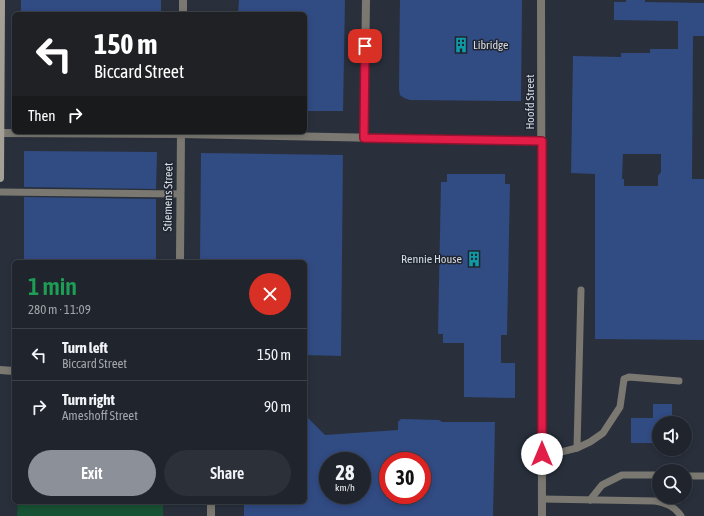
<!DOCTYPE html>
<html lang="en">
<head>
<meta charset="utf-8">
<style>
	body { margin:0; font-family:"Asap Condensed",sans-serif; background:#2c3039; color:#f1f3f6; height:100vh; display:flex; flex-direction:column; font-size:15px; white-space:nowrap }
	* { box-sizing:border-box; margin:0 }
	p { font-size:13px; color:#a1a4aa }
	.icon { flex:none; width:22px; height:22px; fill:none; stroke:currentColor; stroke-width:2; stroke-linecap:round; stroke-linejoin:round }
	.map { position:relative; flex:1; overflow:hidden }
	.side { position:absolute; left:12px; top:260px; width:295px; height:244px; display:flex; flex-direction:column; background:#1f242d; border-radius:6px; box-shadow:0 2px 6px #0003,0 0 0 1px #3c4149 }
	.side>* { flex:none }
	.guide { position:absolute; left:12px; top:12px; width:295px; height:122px; border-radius:6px; box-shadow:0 2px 6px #0003,0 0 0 1px #3c4149; background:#202124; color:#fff; overflow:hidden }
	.controls { position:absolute; left:652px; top:416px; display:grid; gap:8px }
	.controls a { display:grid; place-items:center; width:40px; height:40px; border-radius:50%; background:#1f242d; box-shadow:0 2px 6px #0003,0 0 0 1px #3c4149; font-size:20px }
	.speed { position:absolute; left:319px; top:452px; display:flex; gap:8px; font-size:20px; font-weight:700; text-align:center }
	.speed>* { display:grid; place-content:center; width:52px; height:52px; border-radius:50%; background:#1f242d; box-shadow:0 2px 6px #0003,0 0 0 1px #3c4149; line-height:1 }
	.speed small { font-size:10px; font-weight:400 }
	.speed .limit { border:6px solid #d22; background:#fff; color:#111 }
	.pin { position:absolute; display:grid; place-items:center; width:34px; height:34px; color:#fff; margin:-17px; border-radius:8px; box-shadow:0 2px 6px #0006 }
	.me { position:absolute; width:44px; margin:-22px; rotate:0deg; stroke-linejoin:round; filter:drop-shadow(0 0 3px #0008) }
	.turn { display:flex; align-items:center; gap:14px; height:84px; padding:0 16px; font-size:18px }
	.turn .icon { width:52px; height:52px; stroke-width:2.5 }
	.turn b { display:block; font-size:28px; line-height:34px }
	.then { display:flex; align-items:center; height:38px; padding:0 16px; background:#0003; gap:8px; font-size:15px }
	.round { display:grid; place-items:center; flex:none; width:42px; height:42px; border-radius:21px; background:#2c3039 }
	.overview { display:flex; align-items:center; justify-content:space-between; height:68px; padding:0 16px }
	h1 { font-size:24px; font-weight:600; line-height:30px; color:#1e9e55 }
	.button { display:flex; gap:8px; margin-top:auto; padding:8px 16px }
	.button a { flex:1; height:46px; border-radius:24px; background:#8c9099; color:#fff; font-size:16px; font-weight:600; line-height:46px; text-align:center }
	.button a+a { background:#2c3039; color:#f1f3f6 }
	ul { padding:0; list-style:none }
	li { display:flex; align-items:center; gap:12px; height:52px; padding:0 16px; border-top:1px solid #3c4149 }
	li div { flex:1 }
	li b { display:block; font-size:15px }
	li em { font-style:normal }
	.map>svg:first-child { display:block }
	.green { fill:#175234 }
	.building { fill:#314b83; fill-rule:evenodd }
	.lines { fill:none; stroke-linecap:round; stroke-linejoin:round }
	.lane { stroke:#7b7871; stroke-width:7 }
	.street { stroke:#7b7871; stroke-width:8 }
	.secondary { stroke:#a5a096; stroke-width:8 }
	.route-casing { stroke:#92132f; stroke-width:10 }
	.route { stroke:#e11d48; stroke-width:7 }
	.labels { text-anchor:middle; stroke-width:3; stroke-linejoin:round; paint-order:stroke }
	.poi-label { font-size:12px; fill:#d7dbe3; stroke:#202631; text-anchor:start }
	.street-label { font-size:12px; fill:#d7dbe3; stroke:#202631 }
</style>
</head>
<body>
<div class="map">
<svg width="704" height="516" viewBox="0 0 704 516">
	<rect width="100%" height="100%" fill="#29303c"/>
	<polygon class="green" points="18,502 163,502 163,516 17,516"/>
	<g class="building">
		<rect x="21" y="0" width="140" height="14"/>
		<polygon points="239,0 345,0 343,111 305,111 305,14 238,14"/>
		<polygon points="400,0 522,0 521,101 410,100 404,98 400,95 399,89"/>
		<path d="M626 0H645V2L704 3V36H693L692 179H704V340L595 339V174L571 173 573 56 621 57V53H650V49H678V21L614 20V2H626ZM623 154H661V172L658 176V186H624V179H622Z"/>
		<polygon points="24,151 157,152 156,189 24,187"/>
		<polygon points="201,153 343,155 341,356 305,355 305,262 200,262"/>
		<polygon points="447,174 505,174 505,184 510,184 507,335 501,335 501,363 515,363 515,398 464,397 464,343 443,343 443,334 438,334 441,182 447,182"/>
		<polygon points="24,197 156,199 156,262 24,262"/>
		<polygon points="653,404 672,404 672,423 659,423 659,443 631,443 631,418 653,418"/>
		<path d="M305 415 325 435 398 430V422L401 419 439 420 442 422H495L493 516H244V502H305ZM328 461H362V495H328ZM388 461H422V495H388Z"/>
	</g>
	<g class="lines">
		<g class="lane">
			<polyline points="0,192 180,194"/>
			<polyline points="577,448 581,290"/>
			<polyline points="542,454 561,452 577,448 590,442 603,433 620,407 624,379 629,377 679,381"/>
			<polyline points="685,476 704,476"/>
			<path d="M542 499 655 501C666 503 674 506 681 516"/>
			<polyline points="590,500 602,485 622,475 659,475"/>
		</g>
		<g class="street">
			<polyline points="541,0 542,516"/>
			<polyline points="183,14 183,0"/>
			<polyline points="0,133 181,134 542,141"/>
			<polyline points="364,138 366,0"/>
			<polyline points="180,262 181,132"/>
			<polyline points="0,370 14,371"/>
			<polyline points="211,516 211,502"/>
		</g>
		<polyline class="secondary" points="0,178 1,0"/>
	</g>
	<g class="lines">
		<g class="route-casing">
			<polyline id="route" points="365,46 364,138 542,141 542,454"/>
		</g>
		<use href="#route" class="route"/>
	</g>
	<defs>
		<g id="building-bare" transform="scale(1.2)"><path d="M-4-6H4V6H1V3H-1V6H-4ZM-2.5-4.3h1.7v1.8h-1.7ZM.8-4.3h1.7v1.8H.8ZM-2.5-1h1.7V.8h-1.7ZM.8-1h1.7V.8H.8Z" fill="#0f9aa8" stroke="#202631" stroke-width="2.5" paint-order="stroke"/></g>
	</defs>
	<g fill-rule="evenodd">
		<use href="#building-bare" x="461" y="45"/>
		<use href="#building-bare" x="474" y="259"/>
	</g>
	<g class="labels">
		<g class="poi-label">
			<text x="473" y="49">Libridge</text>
			<text x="462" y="263" text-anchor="end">Rennie House</text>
		</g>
		<g class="street-label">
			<text transform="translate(530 102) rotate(-90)" y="4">Hoofd Street</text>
			<text transform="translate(168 197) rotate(-89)" y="4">Stiemens Street</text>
		</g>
	</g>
</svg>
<div class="controls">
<a><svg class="icon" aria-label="sound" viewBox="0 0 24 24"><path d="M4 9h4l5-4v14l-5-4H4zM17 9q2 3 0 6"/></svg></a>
<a><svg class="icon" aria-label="search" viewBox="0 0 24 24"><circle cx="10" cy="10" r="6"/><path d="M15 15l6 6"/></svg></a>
</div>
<div class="speed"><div>28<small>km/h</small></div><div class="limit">30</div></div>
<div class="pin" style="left:365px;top:46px;background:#d93025"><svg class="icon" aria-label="arrive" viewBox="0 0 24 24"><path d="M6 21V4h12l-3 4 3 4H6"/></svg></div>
<svg class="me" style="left:542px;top:454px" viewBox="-20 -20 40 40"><circle r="19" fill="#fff"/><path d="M0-13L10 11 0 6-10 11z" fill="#e11d48"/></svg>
<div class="guide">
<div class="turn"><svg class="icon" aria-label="left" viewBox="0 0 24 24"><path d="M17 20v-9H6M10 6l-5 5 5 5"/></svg><div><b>150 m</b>Biccard Street</div></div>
<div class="then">Then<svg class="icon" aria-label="right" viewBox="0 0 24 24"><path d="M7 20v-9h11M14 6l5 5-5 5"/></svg></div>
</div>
<section class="side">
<div class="overview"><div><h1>1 min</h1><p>280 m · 11:09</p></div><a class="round" style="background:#d93025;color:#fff"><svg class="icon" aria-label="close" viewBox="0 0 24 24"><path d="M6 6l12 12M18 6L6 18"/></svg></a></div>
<ul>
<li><svg class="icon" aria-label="left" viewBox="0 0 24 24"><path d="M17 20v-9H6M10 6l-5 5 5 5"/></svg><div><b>Turn left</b><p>Biccard Street</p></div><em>150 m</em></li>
<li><svg class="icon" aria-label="right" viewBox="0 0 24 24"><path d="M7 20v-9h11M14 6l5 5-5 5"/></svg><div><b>Turn right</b><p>Ameshoff Street</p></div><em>90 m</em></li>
</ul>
<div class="button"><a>Exit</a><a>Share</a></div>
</section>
</div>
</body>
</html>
